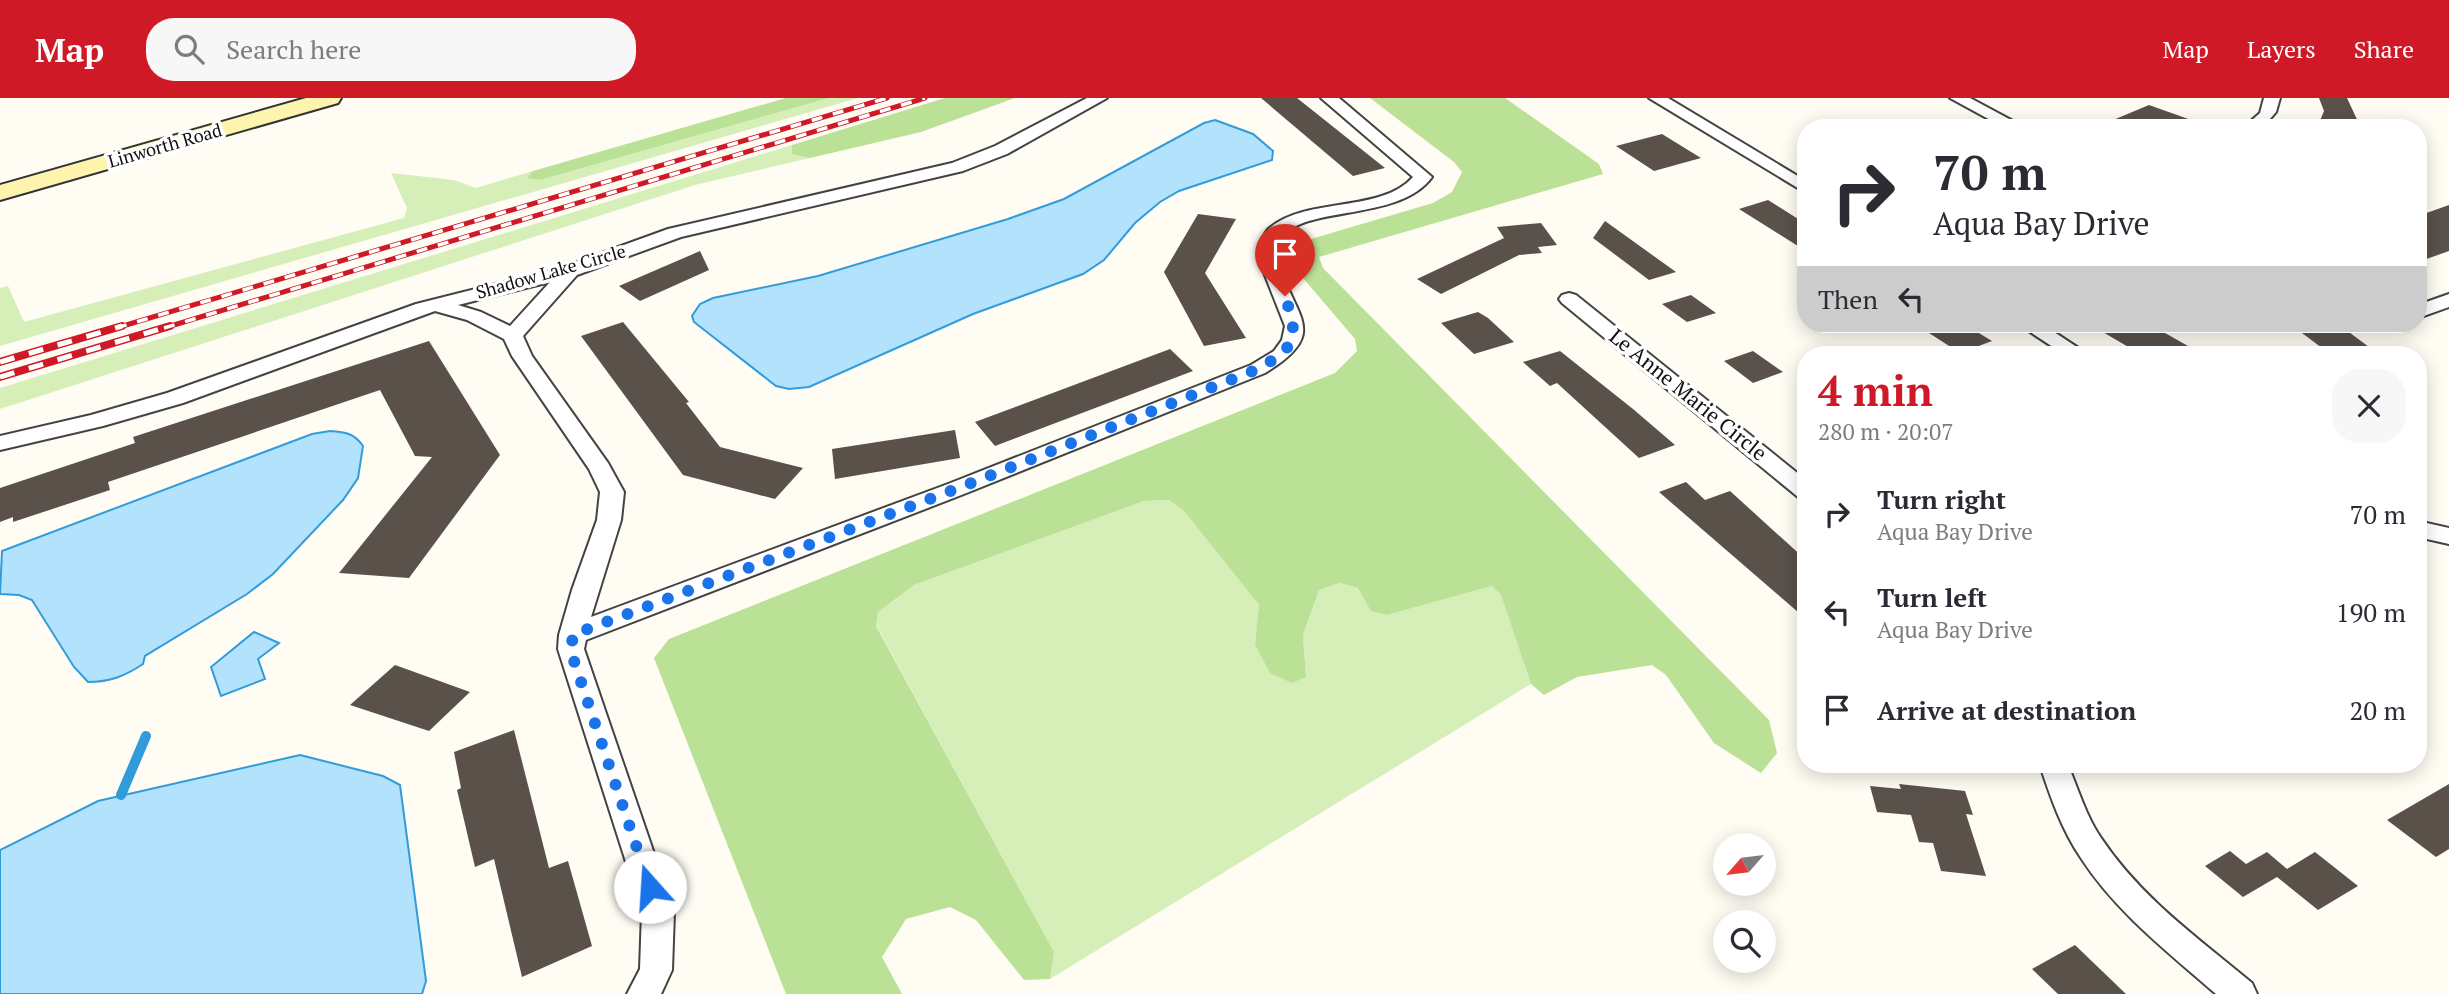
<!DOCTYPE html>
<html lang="en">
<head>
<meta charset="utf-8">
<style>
	body { margin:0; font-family:"PT Serif",serif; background:#f7f7f7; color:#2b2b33; height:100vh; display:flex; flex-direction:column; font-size:26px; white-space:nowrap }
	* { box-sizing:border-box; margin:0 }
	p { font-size:23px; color:#7c7c81 }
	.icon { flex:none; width:38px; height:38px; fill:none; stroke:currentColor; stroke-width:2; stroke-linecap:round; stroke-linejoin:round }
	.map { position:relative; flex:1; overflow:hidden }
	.side { position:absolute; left:1797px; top:248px; width:630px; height:427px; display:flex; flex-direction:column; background:#fff; border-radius:28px; box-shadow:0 4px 18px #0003 }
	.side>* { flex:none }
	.top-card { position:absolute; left:1797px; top:21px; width:630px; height:214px; border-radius:28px; box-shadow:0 4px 18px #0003; background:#fff; color:#2b2b33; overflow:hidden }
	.needle { width:46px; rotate:242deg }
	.controls { position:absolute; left:1713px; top:735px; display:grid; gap:14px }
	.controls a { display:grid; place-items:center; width:63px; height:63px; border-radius:50%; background:#fff; box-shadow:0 4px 18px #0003; font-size:35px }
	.pin { position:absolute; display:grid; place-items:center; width:60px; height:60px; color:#fff; margin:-72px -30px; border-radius:50% 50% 50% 0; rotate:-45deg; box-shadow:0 0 7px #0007 }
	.pin .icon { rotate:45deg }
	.me { position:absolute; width:77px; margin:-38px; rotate:341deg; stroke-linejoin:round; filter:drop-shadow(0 0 5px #0008) }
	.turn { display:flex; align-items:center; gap:24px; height:147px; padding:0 21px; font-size:32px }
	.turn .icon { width:91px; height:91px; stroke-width:2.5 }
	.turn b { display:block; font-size:49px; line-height:60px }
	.then { display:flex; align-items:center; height:66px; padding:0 21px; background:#0003; gap:14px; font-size:26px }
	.round { display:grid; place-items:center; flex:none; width:74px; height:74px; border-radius:28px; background:#f7f7f7 }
	.head { display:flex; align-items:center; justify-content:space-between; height:119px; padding:0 21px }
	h1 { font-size:42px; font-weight:800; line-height:52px; color:#cf1927 }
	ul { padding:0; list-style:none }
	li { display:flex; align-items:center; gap:21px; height:98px; padding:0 21px }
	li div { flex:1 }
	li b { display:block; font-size:26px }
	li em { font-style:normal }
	header { display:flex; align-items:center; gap:42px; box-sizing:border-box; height:98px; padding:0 35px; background:#cf1927; color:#fff }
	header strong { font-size:33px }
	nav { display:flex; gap:38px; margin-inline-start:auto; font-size:24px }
	.search { width:490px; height:63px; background:#f7f7f7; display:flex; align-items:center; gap:18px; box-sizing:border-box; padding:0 24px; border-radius:28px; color:#7c7c81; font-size:26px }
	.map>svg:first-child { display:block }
	.green { fill:#d6eeb8 }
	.forest { fill:#bae196 }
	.water { fill:#b3e3fc; stroke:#329cda; stroke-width:2 }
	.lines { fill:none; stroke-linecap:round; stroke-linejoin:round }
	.stream { stroke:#329cda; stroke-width:10 }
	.building { fill:#5a514b }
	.street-casing { stroke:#434343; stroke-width:4 }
	.secondary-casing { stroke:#323232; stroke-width:4 }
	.street { fill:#fff; fill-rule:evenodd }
	.secondary { fill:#fff4ae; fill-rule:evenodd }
	.rail-far1-casing { stroke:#cf1927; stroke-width:5 }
	.rail-casing { stroke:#cf1927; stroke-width:8 }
	.rail-far1 { stroke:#fff; stroke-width:3.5; stroke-dasharray:11; stroke-linecap:butt }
	.rail { stroke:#fff; stroke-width:5; stroke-dasharray:15; stroke-linecap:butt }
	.route { stroke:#1a73e8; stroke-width:12; stroke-dasharray:0 21.6 }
	.labels { text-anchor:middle; stroke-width:7; stroke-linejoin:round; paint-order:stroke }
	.far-street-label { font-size:18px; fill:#101010; stroke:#fff }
	.street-label { font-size:21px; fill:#101010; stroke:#fff }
</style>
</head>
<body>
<header>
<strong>Map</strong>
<div class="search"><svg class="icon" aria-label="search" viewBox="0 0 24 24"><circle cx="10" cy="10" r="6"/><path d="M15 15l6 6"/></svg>Search here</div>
<nav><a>Map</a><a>Layers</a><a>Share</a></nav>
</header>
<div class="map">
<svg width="2449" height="896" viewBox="0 0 2449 896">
	<rect width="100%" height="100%" fill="#fffcf3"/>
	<g class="green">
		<polygon points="829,0 858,0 0,248 0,190 8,188 24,224 404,120 407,110 391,75 454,82 476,90 533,73 528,79 540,82"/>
		<polygon points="792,47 792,56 810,60 695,87 0,311 0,290"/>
		<polygon points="1169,402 1184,413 1259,507 1255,546 1306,579 1303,537 1319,492 1340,485 1358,490 1371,512 1387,517 1492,488 1501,497 1531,586 1050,881 1054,854 876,527 878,514 914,487 1144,403"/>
	</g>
	<g class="forest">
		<polygon points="786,0 829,0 540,82 527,80 533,73"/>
		<polygon points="945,0 1015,0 921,34 810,60 792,56 792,47"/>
		<polygon points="1370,0 1505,0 1599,66 1603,76 1319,159 1323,170 1769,622 1777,655 1761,675 1714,645 1666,577 1652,567 1577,579 1544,597 1531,586 1501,497 1492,488 1387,517 1371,513 1358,490 1340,485 1319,492 1303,537 1306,579 1292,585 1270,575 1255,546 1259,507 1184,413 1169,402 1144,403 914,487 878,514 876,528 1054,854 1050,881 1024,882 976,822 950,809 906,821 882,859 902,896 786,896 654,560 669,541 1335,275 1357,253 1355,241 1292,167 1292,150 1301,144 1433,105 1452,94 1462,74 1454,64"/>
	</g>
	<g class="water">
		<polygon points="1215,22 1253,36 1273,53 1272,62 1179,93 1160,104 1135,125 1104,162 1083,176 973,216 809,289 789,291 776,288 694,224 692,218 700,206 713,200 818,178 1008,121 1064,101 1204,25"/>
		<path d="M330 333C345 334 354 335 363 348L358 380 343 402 273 476 247 496 145 558 143 566C125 578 110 584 88 584L74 569 32 502 19 497 0 496 2 453 312 336Z"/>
		<polygon points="254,534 279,545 258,561 265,581 221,598 211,569"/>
		<polygon points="300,657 383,678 400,687 426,883 422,896 0,896 0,752 98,703"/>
	</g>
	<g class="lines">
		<polyline class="stream" points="121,697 146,638"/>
	</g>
	<g class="building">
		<polygon points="1261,0 1297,0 1385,70 1353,78"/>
		<polygon points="2319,0 2347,0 2361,30 2317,30 2324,13"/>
		<polygon points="2149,7 2208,28 2208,30 2094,30"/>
		<polygon points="1662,36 1701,60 1654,73 1616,48"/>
		<polygon points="1768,102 1806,126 1806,153 1739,111"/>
		<polygon points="2449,107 2449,153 2418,164 2418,118"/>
		<polygon points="1198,116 1236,121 1205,175 1246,240 1204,248 1164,174"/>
		<polygon points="1605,123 1676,174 1649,182 1593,140"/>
		<polygon points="1541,125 1557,147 1538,149 1542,155 1519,157 1441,196 1417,181 1504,140 1497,129"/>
		<polygon points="700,153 709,172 640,203 619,188"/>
		<polygon points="1691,197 1716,215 1687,224 1662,206"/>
		<polygon points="1478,214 1488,220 1514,244 1474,256 1441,225"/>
		<polygon points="623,224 689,304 686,305 720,349 803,370 775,401 683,377 581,238"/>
		<polygon points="1915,226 1964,226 1992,243 1960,255"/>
		<polygon points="2089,226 2149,226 2204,257 2150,257 2141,252 2137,254"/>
		<polygon points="2290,226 2338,226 2369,249 2326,253"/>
		<polygon points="429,243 500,357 409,480 339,475 432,359 415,358 380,292 108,384 110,392 13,424 13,419 0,424 0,390 135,345 133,339"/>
		<polygon points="1170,251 1193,273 995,348 975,324"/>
		<polygon points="1560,253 1633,311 1675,347 1639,360 1557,285 1550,288 1523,264"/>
		<polygon points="1753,253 1783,274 1753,285 1724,263"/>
		<polygon points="955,332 960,360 835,381 832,351"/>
		<polygon points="1686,384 1705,402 1730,393 1806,462 1806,521 1659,394"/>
		<polygon points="395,567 470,594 429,633 350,607"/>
		<polygon points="514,632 549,770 568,763 592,848 522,879 494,761 475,769 457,692 461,690 454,654"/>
		<polygon points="1899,686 1965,693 1973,717 1966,716 1986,778 1941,773 1933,745 1919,744 1911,717 1877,714 1870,688 1901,691"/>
		<polygon points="2449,686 2449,751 2436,759 2387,722"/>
		<polygon points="2230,753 2246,766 2267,754 2287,771 2315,754 2358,788 2318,812 2277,779 2243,799 2205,768"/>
		<polygon points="2075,847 2126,896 2058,896 2032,871"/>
	</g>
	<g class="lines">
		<g class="street-casing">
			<g id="street">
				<path d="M1087 0H1107L1007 56 963 73 681 139 577 177 523 238 532 258 608 365 624 394 621 422 591 519 948 386 1251 267 1274 253 1282 242 1285 228 1261 167 1259 147C1262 141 1265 133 1271 129 1308 99 1381 115 1413 79L1321 0H1339L1432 79C1399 124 1306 107 1282 139 1277 146 1278 152 1279 159 1288 217 1336 232 1265 275L964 396 586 542 584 551 674 814 672 872 661 896H627L640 871 642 814 558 551 559 537 572 492 597 422 600 394 589 371 512 258 504 241 467 222 435 213 183 305 103 328 0 352V338L91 317 167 295 416 206 563 169 668 131 952 65 995 48ZM550 184 510 228 481 214 458 207Z"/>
				<polygon points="1649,0 1668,0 1806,83 1806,95"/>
				<polygon points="1950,0 1970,0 2026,30 2005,30"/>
				<polygon points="2264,0 2280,0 2276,14 2262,30 2243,30 2260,15"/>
				<polygon points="1569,195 1576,197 1806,382 1806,402 1798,399 1562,205 1559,201 1562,197"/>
				<polygon points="2449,196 2449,209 2418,220 2418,207"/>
				<polygon points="2018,226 2042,226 2089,257 2065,257"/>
				<polygon points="2418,423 2449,430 2449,446 2418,439"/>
				<path d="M2040 667H2068C2078 691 2086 718 2101 740 2140 799 2199 841 2252 885L2257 896H2216C2168 854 2116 814 2081 760 2062 732 2050 698 2040 667Z"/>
			</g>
		</g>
		<g class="secondary-casing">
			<polygon id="secondary" points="306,0 341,0 338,5 0,102 0,87"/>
		</g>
		<use href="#street" class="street"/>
		<use href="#secondary" class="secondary"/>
		<g class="rail-far1-casing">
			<g id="rail-far1">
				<polyline points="116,230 887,0"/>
				<polyline points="164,230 925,0"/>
			</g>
		</g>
		<g class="rail-casing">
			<g id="rail">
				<polyline points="0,264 122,228"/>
				<polyline points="0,279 170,228"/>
			</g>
		</g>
		<use href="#rail-far1" class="rail-far1"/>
		<use href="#rail" class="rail"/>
	</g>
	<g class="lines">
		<path class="route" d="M650 789 573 560 572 537 956 391 1258 271C1297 248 1299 241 1285 198"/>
	</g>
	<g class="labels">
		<g class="far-street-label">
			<text transform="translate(165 48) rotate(-16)" y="6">Linworth Road</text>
			<text transform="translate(551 174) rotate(-16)" y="6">Shadow Lake Circle</text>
		</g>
		<g class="street-label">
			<text transform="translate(1688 297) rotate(39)" y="7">Le Anne Marie Circle</text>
		</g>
	</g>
</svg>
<div class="controls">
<a><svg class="needle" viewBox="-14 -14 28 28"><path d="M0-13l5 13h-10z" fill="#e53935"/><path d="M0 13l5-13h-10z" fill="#7c7c81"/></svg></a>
<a><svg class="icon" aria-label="search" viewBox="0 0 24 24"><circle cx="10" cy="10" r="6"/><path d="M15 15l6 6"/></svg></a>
</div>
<div class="pin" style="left:1285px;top:198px;background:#d93025"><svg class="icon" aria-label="arrive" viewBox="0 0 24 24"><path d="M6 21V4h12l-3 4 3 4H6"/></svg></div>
<svg class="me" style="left:650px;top:789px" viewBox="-20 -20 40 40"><circle r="19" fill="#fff"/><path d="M0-13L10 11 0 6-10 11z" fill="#1a73e8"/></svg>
<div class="top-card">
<div class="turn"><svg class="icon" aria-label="right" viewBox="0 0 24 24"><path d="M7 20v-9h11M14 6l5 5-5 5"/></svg><div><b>70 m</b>Aqua Bay Drive</div></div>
<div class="then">Then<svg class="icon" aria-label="left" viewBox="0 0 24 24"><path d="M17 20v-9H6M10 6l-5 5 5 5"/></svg></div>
</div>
<section class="side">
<div class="head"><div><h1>4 min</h1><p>280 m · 20:07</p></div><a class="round"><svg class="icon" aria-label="close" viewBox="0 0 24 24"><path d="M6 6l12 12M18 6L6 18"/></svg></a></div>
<ul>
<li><svg class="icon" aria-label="right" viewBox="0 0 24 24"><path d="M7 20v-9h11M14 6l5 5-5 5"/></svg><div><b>Turn right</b><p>Aqua Bay Drive</p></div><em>70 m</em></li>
<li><svg class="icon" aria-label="left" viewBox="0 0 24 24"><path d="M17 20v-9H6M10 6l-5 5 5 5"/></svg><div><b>Turn left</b><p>Aqua Bay Drive</p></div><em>190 m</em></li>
<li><svg class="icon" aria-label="arrive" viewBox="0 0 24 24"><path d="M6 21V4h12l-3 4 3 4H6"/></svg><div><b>Arrive at destination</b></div><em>20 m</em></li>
</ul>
</section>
</div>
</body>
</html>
